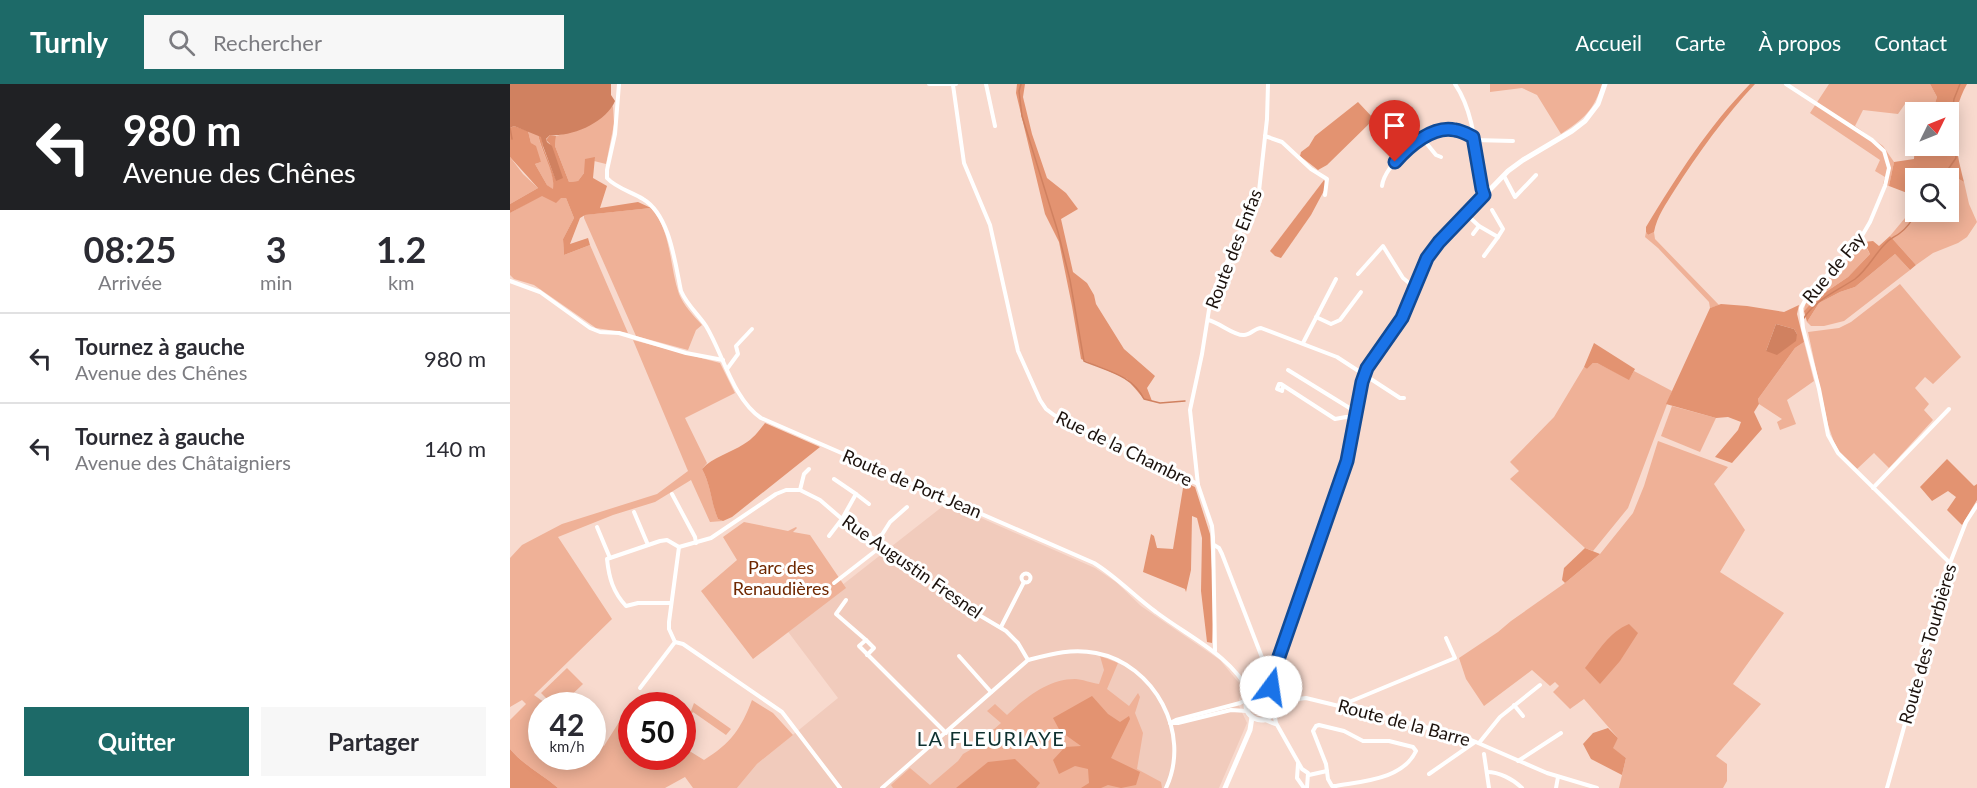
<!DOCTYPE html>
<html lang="fr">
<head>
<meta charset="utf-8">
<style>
	body { margin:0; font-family:Lato,sans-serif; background:#f7f7f7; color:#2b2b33; height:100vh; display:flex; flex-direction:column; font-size:22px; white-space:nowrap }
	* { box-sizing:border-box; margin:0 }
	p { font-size:20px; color:#7c7c81 }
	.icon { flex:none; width:33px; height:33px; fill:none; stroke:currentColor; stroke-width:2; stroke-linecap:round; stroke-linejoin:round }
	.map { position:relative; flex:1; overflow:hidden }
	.side { display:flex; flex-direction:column; background:#fff; width:510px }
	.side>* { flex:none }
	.top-card { background:#202124; color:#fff; overflow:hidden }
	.needle { width:39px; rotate:47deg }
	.controls { position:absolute; left:1395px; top:18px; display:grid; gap:12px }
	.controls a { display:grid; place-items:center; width:54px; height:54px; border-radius:0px; background:#fff; box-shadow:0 3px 15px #0003; font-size:30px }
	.speed { position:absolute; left:18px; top:608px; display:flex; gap:12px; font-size:30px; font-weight:700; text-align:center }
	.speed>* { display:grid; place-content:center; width:78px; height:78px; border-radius:50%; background:#fff; box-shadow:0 3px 15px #0003; line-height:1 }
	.speed small { font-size:15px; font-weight:400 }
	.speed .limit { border:9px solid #d22; background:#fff; color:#111 }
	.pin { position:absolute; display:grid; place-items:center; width:51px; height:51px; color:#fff; margin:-62px -26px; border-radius:50% 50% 50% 0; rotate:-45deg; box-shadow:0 0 6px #0007 }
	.pin .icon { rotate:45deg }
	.me { position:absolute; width:66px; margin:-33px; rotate:14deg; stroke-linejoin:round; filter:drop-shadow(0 0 4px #0008) }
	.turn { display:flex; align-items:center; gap:21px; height:126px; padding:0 24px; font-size:27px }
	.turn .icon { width:78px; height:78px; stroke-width:2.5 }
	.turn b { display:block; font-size:42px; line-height:51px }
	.eta { display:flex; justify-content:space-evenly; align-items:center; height:102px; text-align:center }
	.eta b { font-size:36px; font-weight:700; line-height:42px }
	.cta { display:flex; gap:12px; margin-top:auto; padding:12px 24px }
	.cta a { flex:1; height:69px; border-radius:0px; background:#1d6a68; color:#fff; font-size:24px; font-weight:700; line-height:69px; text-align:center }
	.cta a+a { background:#f7f7f7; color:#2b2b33 }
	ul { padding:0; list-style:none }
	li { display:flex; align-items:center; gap:18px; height:90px; padding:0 24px; border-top:2px solid #e1e1e2 }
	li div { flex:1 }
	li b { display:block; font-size:22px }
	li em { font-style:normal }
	header { display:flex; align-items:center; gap:36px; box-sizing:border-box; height:84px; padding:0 30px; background:#1d6a68; color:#fff }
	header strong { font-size:28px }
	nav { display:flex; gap:33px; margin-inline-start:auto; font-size:21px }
	.search { width:420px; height:54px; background:#f7f7f7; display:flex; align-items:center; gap:15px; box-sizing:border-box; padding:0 21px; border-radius:0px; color:#7c7c81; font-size:22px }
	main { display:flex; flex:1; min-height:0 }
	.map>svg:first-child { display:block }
	.built { fill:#f1cbbc }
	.green { fill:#efb197 }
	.forest { fill:#e39371; fill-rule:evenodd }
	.water { fill:#d08160 }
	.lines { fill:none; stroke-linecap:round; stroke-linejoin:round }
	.stream { stroke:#d08160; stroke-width:1.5 }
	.minor { stroke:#fff; stroke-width:4 }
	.secondary { stroke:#fff; stroke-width:5 }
	.route-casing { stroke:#114b97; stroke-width:15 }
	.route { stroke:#1a73e8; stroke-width:10 }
	.labels { text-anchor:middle; stroke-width:6; stroke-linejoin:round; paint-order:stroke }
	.street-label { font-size:18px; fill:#1c120d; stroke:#fff }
	.park-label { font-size:18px; fill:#6f2801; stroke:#fff }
	.neighbourhood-label { font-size:20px; letter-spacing:1.5px; fill:#0e3130; stroke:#fff }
</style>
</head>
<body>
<header>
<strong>Turnly</strong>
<div class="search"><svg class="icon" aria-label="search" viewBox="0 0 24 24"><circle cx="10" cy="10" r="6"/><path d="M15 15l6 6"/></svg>Rechercher</div>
<nav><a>Accueil</a><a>Carte</a><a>À propos</a><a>Contact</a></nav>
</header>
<main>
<section class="side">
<div class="top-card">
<div class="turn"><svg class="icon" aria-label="left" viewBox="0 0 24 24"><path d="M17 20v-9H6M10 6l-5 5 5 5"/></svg><div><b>980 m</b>Avenue des Chênes</div></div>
</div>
<div class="eta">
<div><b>08:25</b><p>Arrivée</p></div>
<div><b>3</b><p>min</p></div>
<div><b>1.2</b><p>km</p></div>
</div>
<ul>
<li><svg class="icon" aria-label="left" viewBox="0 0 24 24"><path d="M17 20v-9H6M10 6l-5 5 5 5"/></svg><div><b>Tournez à gauche</b><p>Avenue des Chênes</p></div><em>980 m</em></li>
<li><svg class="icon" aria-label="left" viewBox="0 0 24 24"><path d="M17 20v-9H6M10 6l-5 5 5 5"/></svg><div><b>Tournez à gauche</b><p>Avenue des Châtaigniers</p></div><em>140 m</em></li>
</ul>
<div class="cta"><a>Quitter</a><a>Partager</a></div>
</section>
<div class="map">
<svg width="1467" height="704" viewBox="0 0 1467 704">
	<rect width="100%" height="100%" fill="#f8dace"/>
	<polygon class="built" points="437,419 585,484 606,498 631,522 710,576 729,599 733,607 729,615 729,622 737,639 709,704 227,704 247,680 328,614 276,545"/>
	<g class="green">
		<path d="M980 0H1092C1084 27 1073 35 1051 50L1027 11 1012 4 980 8Z"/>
		<polygon points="1319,0 1420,0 1427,13 1423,25 1395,20 1388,30 1353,26 1345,42 1373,62 1384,78 1379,102 1373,100 1375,93 1365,87 1370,76 1300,29"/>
		<polygon points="103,22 104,40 96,80 84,77 85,74 68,97 59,98 45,62 46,52 60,48"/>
		<path d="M18 47 28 50C31 69 45 87 44 106L37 101 25 80 31 78 21 59Z"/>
		<polygon points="0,73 13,90 28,104 0,120"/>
		<polygon points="1440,90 1454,98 1459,120 1467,138 1457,153 1448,159 1423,169 1406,181 1380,152 1400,128 1410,130 1413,128 1438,128 1438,95"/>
		<polygon points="32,111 56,114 64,134 53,155 54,171 80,161 118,249 86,244 24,201 4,195 0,191 0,129"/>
		<path d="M141 124C162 148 159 181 169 210 174 222 183 231 192 241L186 246 178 266 126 252 74 134V131Z"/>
		<polygon points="1136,148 1138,151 1144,148 1145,155 1209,221 1200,224 1199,218 1148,164 1135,153"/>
		<path d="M1352 157 1360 170 1338 193 1304 216 1294 227C1296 205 1324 192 1338 177 1343 171 1348 164 1352 157Z"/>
		<polygon points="1385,170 1400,186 1334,237 1314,242 1301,242 1297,238 1309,219 1330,208 1345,203"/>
		<polygon points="1390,200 1451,273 1423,300 1415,293 1405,304 1419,320 1414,326 1423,336 1379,384 1364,369 1347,385 1330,369 1324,358 1318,341 1298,248 1329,244 1341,238"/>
		<path d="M123 256 210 279 225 309 175 334 197 379 192 385C201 401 201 418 208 435L213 437 200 438 181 396 145 418 103 431 48 453 102 535 24 611 38 621H32V672H82L83 654 94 662 116 627 121 630 122 672H172L173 663 194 676C221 659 231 645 242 616L263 629 283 651 247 680 227 704H183L175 693 155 704H48C32 690 13 681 0 665V636L16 620 12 616 0 623V474L12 461 52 440 147 410 178 387Z"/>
		<polygon points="1294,258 1304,297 1277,316 1286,340 1270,346 1267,338 1272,335 1249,320 1248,315 1285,264"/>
		<polygon points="1083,279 1087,279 1119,295 1124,287 1162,307 1118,424 1083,467 1075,464 1000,395 1009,387 1000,378 1044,333 1074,283 1077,285"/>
		<polygon points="1162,322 1206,334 1190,368 1151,352"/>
		<polygon points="1148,357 1218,383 1204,400 1235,446 1210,488 1274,529 1223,600 1251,620 1206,672 1217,680 1217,697 1213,704 1109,704 1116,674 1102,664 1108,654 1074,615 1060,625 1043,608 1049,602 1045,598 1040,602 1022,586 974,622 956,595 949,574 988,548 1001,537 1055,499 1090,470 1123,429 1134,402"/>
		<polygon points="234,438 278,447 286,443 287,444 283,448 300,451 336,504 243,575 191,507 227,476 213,453"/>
		<path d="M590 572 608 579 597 605 619 622 628 609 630 613 625 629 633 649 627 685 651 698 652 704H383L381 701 400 684 420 701 448 677 453 670 460 666 491 639 477 627 485 620 497 631C515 614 538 595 565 595 572 595 581 599 589 600L594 586Z"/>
		<polygon points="57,584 73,600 51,621 43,621 31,609"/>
		<polygon points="755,610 762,618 762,625 758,630 750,630 747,631 741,625 740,618 746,611"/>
		<polygon points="184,619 221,645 216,651 183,628 175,639 173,638 181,627"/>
	</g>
	<g class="forest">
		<polygon points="507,0 515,0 513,13 522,50 537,94 556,109 568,125 551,135 563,188 577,199 584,211 586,220 614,265 645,292 637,304 642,317 634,315 617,295 571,275 562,222 549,158 535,130 506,9"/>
		<path d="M1240 0H1245C1215 32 1188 69 1164 107 1156 120 1147 132 1144 148L1138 151 1136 148V143C1167 92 1198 43 1240 0Z"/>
		<path d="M1420 0H1457C1438 34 1445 61 1454 98L1440 90 1438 95 1406 94 1405 112 1379 102 1384 78 1404 75 1405 57 1397 38 1402 23 1423 25 1427 13ZM1406 28H1438V62H1406Z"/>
		<polygon points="848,18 864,35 817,81 808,86 790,72 791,68 799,62 805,52"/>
		<path d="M4 42 18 47 21 59 26 62 31 78 25 80 37 101 43 105C46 91 31 67 28 50L32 53 33 63 46 96 40 60 36 56 40 51 46 52 45 62 59 98 68 97 74 89 75 75 85 73 83 94 97 102 90 124 128 118 141 124 75 131 70 134 60 160 78 154 80 161 54 171 53 155 64 134 56 114H51L46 119 32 112 0 129V120L28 104 0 73V44Z"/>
		<polygon points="814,96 817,101 801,131 771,174 765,172 760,167"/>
		<polygon points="1380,152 1406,181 1400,186 1385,170 1345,203 1330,208 1309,219 1297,238 1294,227 1304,216 1338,193 1360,170 1354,158 1363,157 1369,162"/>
		<path d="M1211 220 1237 222 1274 228 1289 221 1287 230 1294 258 1285 264 1248 315 1249 320 1244 328 1252 345 1222 379 1205 373 1228 346 1231 338 1218 333 1206 334 1156 320 1200 224ZM1266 240 1284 245 1287 250 1256 267Z"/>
		<polygon points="1084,259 1125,285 1119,296 1087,279 1083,279 1077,285 1074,283"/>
		<path d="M255 339 310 363 222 433 213 437 208 435C201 419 201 401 192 385 203 373 220 369 234 360 243 355 249 347 255 339Z"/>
		<polygon points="1437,375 1464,402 1467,400 1467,416 1452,441 1437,426 1446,413 1438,407 1422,417 1410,403"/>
		<polygon points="674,398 685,403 700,450 704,522 702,559 697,558 691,507 692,454 687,434 682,432 681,486 676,508 675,505 633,488 641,450 644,452 647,464 663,465"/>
		<polygon points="1075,464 1090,470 1055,499 1052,496 1054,484"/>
		<path d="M1119 540 1128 549 1110 577 1090 600 1075 584C1088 568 1099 548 1119 540Z"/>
		<polygon points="582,612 598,630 610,638 619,632 620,635 601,674 630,688 626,701 611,704 598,701 591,704 571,704 579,699 578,685 565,682 549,690 543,676 555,663 571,662 550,647 543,634"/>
		<polygon points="1098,644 1108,654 1103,664 1116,674 1112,691 1081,675 1073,660 1083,649"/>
		<path d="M0 665C13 681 32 690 48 704H0Z"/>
		<polygon points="505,675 530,699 526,704 446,704 478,678"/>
	</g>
	<g class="water">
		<path d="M0 0H101V11L105 17C96 38 63 53 40 51L36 55 37 58 42 62 53 94 46 97 33 62 31 53 4 42 0 44Z"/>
		<polygon points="1266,240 1284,245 1287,250 1286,257 1267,271 1256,267"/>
	</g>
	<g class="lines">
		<g class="stream">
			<path d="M511 0 509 7 512 32 548 148 560 196 574 277C597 287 622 291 634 315L650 319 675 317"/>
			<polyline points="0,44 2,55"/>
			<polyline points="1432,94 1446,74 1445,51 1441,35 1444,15 1450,0"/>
			<path d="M1294 234C1306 215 1327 207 1345 195 1357 186 1365 170 1375 160 1380 154 1385 153 1390 149 1397 144 1403 135 1407 128"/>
		</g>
		<g class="minor">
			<path d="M109 0 105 50 97 86V94C106 104 122 108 133 115 160 131 165 179 171 207 177 221 188 230 196 242 213 270 223 315 251 334L584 479C607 493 625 513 646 528 682 555 719 570 741 610"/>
			<polyline points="419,0 446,0"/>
			<polyline points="476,0 485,42"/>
			<path d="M945 0C965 29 966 71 972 105L974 111"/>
			<polyline points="1276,0 1362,56 1374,67 1379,84 1375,102 1360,138 1346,162 1299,209 1291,224 1293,244 1309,305 1318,351 1328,369 1440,479"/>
			<polyline points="443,1 454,79 480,141 508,267 530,316 536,325 544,331 688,400"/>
			<polyline points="755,52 772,58 801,85 817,95 815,111"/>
			<polyline points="913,55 926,71 931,73"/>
			<polyline points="964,56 1003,57"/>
			<polyline points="994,92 1005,113 1026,91"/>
			<path d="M872 102C874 81 914 46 936 45 946 44 954 49 963 53"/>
			<polyline points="982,126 993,145 988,153"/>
			<polyline points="956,130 969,142 988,153 974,172"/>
			<polyline points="963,150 969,142"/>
			<polyline points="848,190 873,162 893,194 904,203"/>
			<polyline points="0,197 30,208 80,244 90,248 109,249 176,269 213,276"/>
			<polyline points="806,233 821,240 830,236 851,208"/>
			<path d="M698 236C709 238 724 252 734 251 740 251 745 244 751 244L827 273 890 314H894"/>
			<polyline points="793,259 826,195"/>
			<polyline points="217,285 228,270 226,262 242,245"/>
			<polyline points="778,286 846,328"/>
			<polyline points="773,302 772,307 767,305 769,300 771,300 825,335 836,333 845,335"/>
			<polyline points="1363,404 1439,325"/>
			<polyline points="290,406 294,390 299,385"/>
			<polyline points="162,410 185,453 186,459"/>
			<polyline points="346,410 359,420"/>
			<polyline points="124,428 138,461"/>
			<polyline points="87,443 100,474"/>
			<polyline points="319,452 332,435 346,410 324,395"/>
			<polyline points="368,457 380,438 397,423"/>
			<polyline points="704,461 709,464 712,470 753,576"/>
			<polyline points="169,463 201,454 266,410 276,406 290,406 310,416 332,435 375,462 442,515 496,547 508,559 518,576"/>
			<polyline points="169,463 159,538 159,545 165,558 173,560 272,628 330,704"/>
			<circle cx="516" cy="494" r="4.5"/>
			<polyline points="324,499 373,461"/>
			<polyline points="336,516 326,530 356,556 349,562 436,649"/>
			<path d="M161 519H128L116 522C103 508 99 494 97 475L150 457 157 456 169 463"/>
			<polyline points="491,543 514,498"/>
			<polyline points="356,556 364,564 357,571"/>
			<polyline points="705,567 703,453 702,442 688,401 680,326 692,270 701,213 749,107 757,35 758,0"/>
			<polyline points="449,572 481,608"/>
			<polyline points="130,604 165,558"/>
			<polyline points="765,618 796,614 915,643 959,655 1037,689 1087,704"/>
			<polyline points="1004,621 1013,632"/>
			<polyline points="833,623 839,618 945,574 936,554"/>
			<polyline points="764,628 766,639 792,685 798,689 797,704"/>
			<polyline points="755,636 765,640"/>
			<polyline points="660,639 666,636 730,619 738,615"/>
			<polyline points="661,639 668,639 721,626 737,627"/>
			<path d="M809 641 834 647 853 657H879L903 663 906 667C893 695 854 697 826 702H822L818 695 816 680 803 647 806 642Z"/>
			<polyline points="969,659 990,633 1030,601"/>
			<polyline points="974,670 979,704"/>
			<polyline points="1008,677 1051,649"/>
			<polyline points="788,680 787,694 794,704"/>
			<path d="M977 688C989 688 1003 695 1012 704"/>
			<polyline points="919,690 965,658"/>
			<polyline points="799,691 817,687"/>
			<path d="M372 704 518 576C541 570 562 564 586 569 644 580 682 649 656 704"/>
			<polyline points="1046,704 1048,693"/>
			<polyline points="1377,704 1440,479 1456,438 1467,421"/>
		</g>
		<g class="secondary">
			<circle cx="751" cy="621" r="15"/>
			<polyline points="762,611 763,590 837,377 854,291 859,281 892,234 913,181 929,158 998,87 1013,76 1062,47 1075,37 1088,20 1095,0"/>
			<polyline points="715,704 740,646 742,633"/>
		</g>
	</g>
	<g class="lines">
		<g class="route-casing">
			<path id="route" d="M761 603 763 590 837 377 852 298 857 284 892 234 917 174 929 158 974 111 972 105 963 53C957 50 952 47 945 46 923 41 899 62 885 78"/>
		</g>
		<use href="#route" class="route"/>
	</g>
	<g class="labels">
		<g class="street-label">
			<text transform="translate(724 165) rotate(-69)" y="6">Route des Enfas</text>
			<text transform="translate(1324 184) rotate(-50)" y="6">Rue de Fay</text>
			<text transform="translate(614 365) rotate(26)" y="6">Rue de la Chambre</text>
			<text transform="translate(402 400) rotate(23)" y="6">Route de Port Jean</text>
			<text transform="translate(402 483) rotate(35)" y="6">Rue Augustin Fresnel</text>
			<text transform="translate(1418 560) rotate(-74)" y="6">Route des Tourbières</text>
			<text transform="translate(894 639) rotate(15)" y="6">Route de la Barre</text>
		</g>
		<g class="park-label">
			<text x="271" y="490">Parc des<tspan x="271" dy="21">Renaudières</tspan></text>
		</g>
		<g class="neighbourhood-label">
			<text x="481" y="662">LA FLEURIAYE</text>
		</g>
	</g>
</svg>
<div class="controls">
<a><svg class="needle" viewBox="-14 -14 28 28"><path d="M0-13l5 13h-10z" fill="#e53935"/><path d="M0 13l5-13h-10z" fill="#7c7c81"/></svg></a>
<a><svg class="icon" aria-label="search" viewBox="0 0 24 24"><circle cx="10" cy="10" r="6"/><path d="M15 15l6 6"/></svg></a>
</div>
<div class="speed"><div>42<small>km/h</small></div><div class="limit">50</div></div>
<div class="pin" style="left:885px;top:78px;background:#d93025"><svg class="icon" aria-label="arrive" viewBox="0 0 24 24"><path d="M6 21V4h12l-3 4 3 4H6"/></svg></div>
<svg class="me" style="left:761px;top:603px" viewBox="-20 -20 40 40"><circle r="19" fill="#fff"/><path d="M0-13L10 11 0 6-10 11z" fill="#1a73e8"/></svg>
</div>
</main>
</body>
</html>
